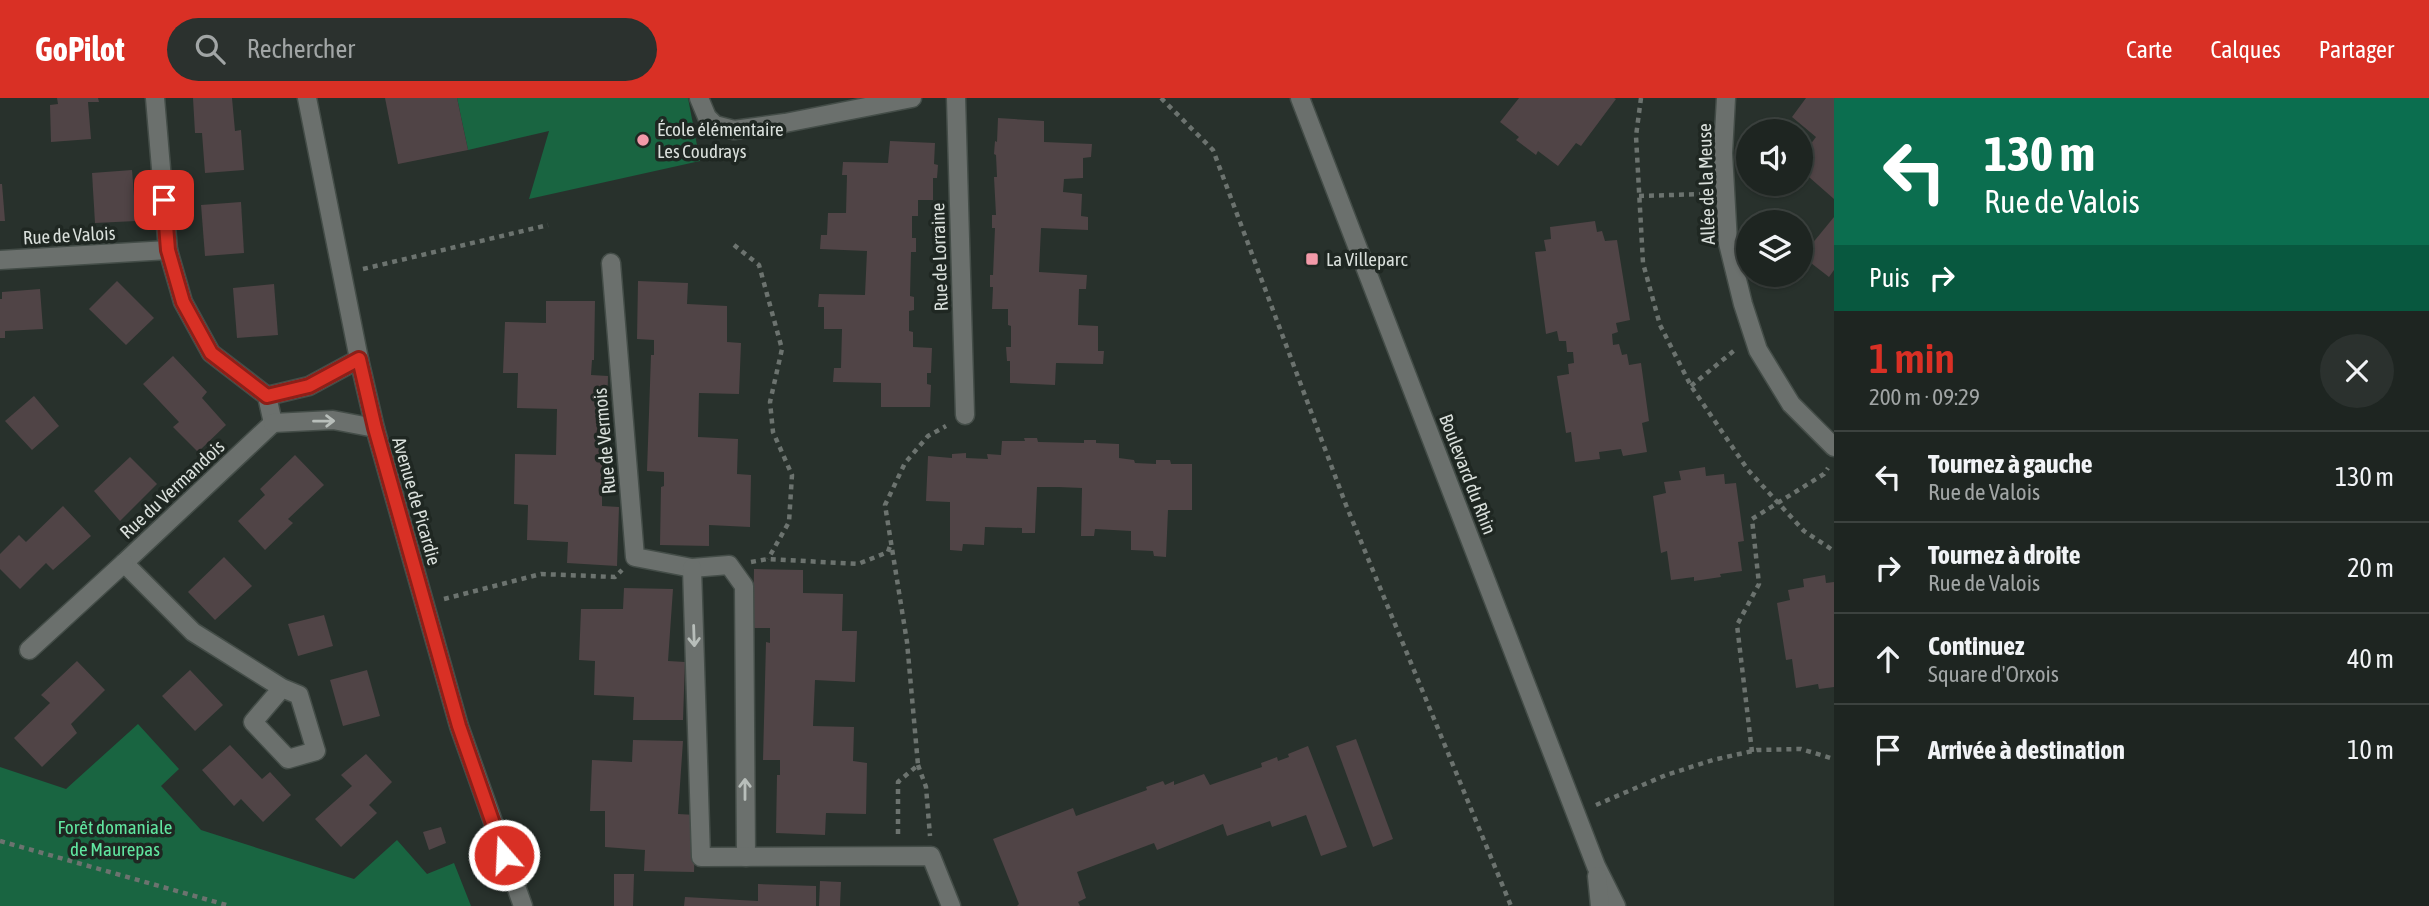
<!DOCTYPE html>
<html lang="fr">
<head>
<meta charset="utf-8">
<style>
	body { margin:0; font-family:"Asap Condensed",sans-serif; background:#2b312e; color:#f1f3f6; height:100vh; display:flex; flex-direction:column; font-size:26px; white-space:nowrap }
	* { box-sizing:border-box; margin:0 }
	p { font-size:23px; color:#a1a5a5 }
	.icon { flex:none; width:38px; height:38px; fill:none; stroke:currentColor; stroke-width:2; stroke-linecap:round; stroke-linejoin:round }
	.map { position:relative; flex:1; overflow:hidden }
	.panel { display:flex; flex-direction:column; background:#1e2521; width:595px }
	.panel>* { flex:none }
	.banner { background:#0b6e4f; color:#fff; overflow:hidden }
	.controls { position:absolute; left:1736px; top:21px; display:grid; gap:14px }
	.controls a { display:grid; place-items:center; width:77px; height:77px; border-radius:50%; background:#1e2521; box-shadow:0 2px 5px #0004,0 0 0 2px #3c423f; font-size:35px }
	.pin { position:absolute; display:grid; place-items:center; width:60px; height:60px; color:#fff; margin:-30px; border-radius:14px; box-shadow:0 4px 10px #0006 }
	.me { position:absolute; width:77px; margin:-38px; rotate:341deg; stroke-linejoin:round; filter:drop-shadow(0 0 5px #0008) }
	.turn { display:flex; align-items:center; gap:24px; height:147px; padding:0 35px; font-size:32px }
	.turn .icon { width:91px; height:91px; stroke-width:2.5 }
	.turn b { display:block; font-size:49px; line-height:60px }
	.then { display:flex; align-items:center; height:66px; padding:0 35px; background:#0003; gap:14px; font-size:26px }
	.round { display:grid; place-items:center; flex:none; width:74px; height:74px; border-radius:37px; background:#2b312e }
	.summary { display:flex; align-items:center; justify-content:space-between; height:119px; padding:0 35px }
	h1 { font-size:42px; font-weight:600; line-height:52px; color:#d93025 }
	ul { padding:0; list-style:none }
	li { display:flex; align-items:center; gap:21px; height:91px; padding:0 35px; border-top:2px solid #3c423f }
	li div { flex:1 }
	li b { display:block; font-size:26px }
	li em { font-style:normal }
	header { display:flex; align-items:center; gap:42px; box-sizing:border-box; height:98px; padding:0 35px; background:#d93025; color:#fff }
	header strong { font-size:33px }
	nav { display:flex; gap:38px; margin-inline-start:auto; font-size:24px }
	.search { width:490px; height:63px; background:#2b312e; display:flex; align-items:center; gap:18px; box-sizing:border-box; padding:0 24px; border-radius:38px; color:#a1a5a5; font-size:26px }
	main { display:flex; flex:1; min-height:0 }
	.map>svg:first-child { display:block }
	.green { fill:#196541 }
	.building { fill:#504446 }
	.lines { fill:none; stroke-linecap:round; stroke-linejoin:round }
	.minor-casing { stroke:#444d48; stroke-width:21 }
	.path { stroke:#6c736f; stroke-width:4.5; stroke-dasharray:5 5; stroke-linecap:butt }
	.minor { stroke:#6b706d; stroke-width:18 }
	.oneway { stroke:#b8beba }
	.route-casing { stroke:#8d1f18; stroke-width:18 }
	.route { stroke:#d93025; stroke-width:12 }
	.poi-dot { fill:#f39aa9; stroke:#1f2722; stroke-width:2.5 }
	.labels { text-anchor:middle; stroke-width:7; stroke-linejoin:round; paint-order:stroke }
	.poi-label { font-size:19px; fill:#d9dfdb; stroke:#1f2722; text-anchor:start }
	.street-label { font-size:19px; fill:#d9dfdb; stroke:#1f2722 }
	.park-label { font-size:19px; fill:#60e6a0; stroke:#1f2722 }
</style>
</head>
<body>
<header>
<strong>GoPilot</strong>
<div class="search"><svg class="icon" aria-label="search" viewBox="0 0 24 24"><circle cx="10" cy="10" r="6"/><path d="M15 15l6 6"/></svg>Rechercher</div>
<nav><a>Carte</a><a>Calques</a><a>Partager</a></nav>
</header>
<main>
<div class="map">
<svg width="1834" height="808" viewBox="0 0 1834 808">
	<rect width="100%" height="100%" fill="#28312c"/>
	<g class="green">
		<polygon points="457,0 688,0 700,63 529,101 549,33 468,52"/>
		<polygon points="138,626 179,671 161,688 201,732 354,781 397,742 427,776 454,765 471,808 0,808 0,669 66,691"/>
	</g>
	<g class="building">
		<polygon points="57,0 98,0 99,4 88,4 91,41 51,44 50,7 58,6"/>
		<polygon points="193,0 232,0 235,33 241,32 244,72 205,75 202,35 195,35"/>
		<polygon points="385,0 457,0 468,52 398,66"/>
		<polygon points="1519,0 1614,0 1616,1 1581,48 1576,45 1558,68 1538,53 1536,57 1516,42 1519,39 1500,24"/>
		<polygon points="1806,0 1834,0 1834,101 1801,72 1801,59 1816,39 1792,19"/>
		<polygon points="998,20 1044,23 1044,44 1092,46 1091,59 1083,60 1083,80 1064,81 1063,94 1082,96 1081,118 1088,119 1088,132 1041,130 1039,174 1087,177 1086,191 1079,191 1078,227 1098,228 1098,253 1104,253 1103,266 1056,265 1055,287 1010,285 1010,263 1007,263 1006,249 1011,249 1011,228 1008,227 1008,211 992,211 993,189 990,189 990,177 993,177 995,130 992,130 992,117 996,117 994,79 997,79 996,57 994,56 995,43 997,44"/>
		<polygon points="890,43 935,45 934,66 938,67 937,80 933,80 933,102 918,102 918,118 912,118 912,140 916,140 916,154 911,154 910,198 914,199 914,212 909,213 909,233 913,234 913,249 932,250 931,275 927,275 927,286 931,287 930,309 881,309 881,285 833,284 834,270 841,270 842,231 824,231 824,209 818,209 819,196 865,197 867,153 820,151 821,137 827,137 828,115 846,115 847,77 842,77 843,64 888,65"/>
		<polygon points="132,72 136,123 95,125 92,75"/>
		<polygon points="0,86 2,86 5,123 0,123"/>
		<polygon points="241,104 244,155 205,158 201,107"/>
		<polygon points="1834,119 1834,172 1829,179 1802,158"/>
		<polygon points="1595,123 1597,134 1602,133 1605,143 1617,142 1630,222 1616,225 1618,234 1612,236 1613,247 1619,246 1622,257 1627,256 1629,267 1641,265 1649,323 1642,325 1647,354 1623,358 1621,351 1599,354 1600,361 1575,364 1571,334 1566,335 1557,278 1569,276 1568,266 1574,265 1573,254 1567,254 1566,243 1559,243 1557,233 1546,236 1535,154 1546,153 1544,142 1551,141 1550,129"/>
		<polygon points="117,183 154,220 126,247 89,211"/>
		<polygon points="638,183 688,185 687,206 727,208 727,244 741,245 739,296 699,295 698,339 738,341 737,376 751,377 750,429 709,427 709,448 660,447 661,389 664,388 664,374 647,373 651,257 654,257 654,242 637,241"/>
		<polygon points="274,186 278,237 237,240 233,190"/>
		<polygon points="40,191 43,231 5,233 5,240 0,240 0,201 2,201 2,194"/>
		<polygon points="546,203 595,203 594,262 592,262 591,277 608,278 605,394 602,394 602,408 619,409 617,468 567,465 568,444 527,442 528,407 514,406 515,356 556,357 557,311 517,310 518,275 503,275 505,224 546,225"/>
		<polygon points="173,258 207,294 202,300 226,327 198,354 173,329 179,324 143,286"/>
		<polygon points="34,298 59,328 32,352 5,323"/>
		<polygon points="1024,340 1037,340 1038,344 1084,345 1084,342 1096,342 1096,345 1119,346 1119,360 1134,362 1135,365 1156,366 1156,362 1170,362 1171,366 1192,366 1192,412 1168,412 1166,459 1154,458 1153,453 1131,452 1131,433 1095,431 1094,438 1081,438 1082,390 1059,389 1037,389 1035,435 1022,435 1022,430 985,429 984,447 963,446 962,453 950,452 950,404 926,403 928,358 952,360 952,356 966,355 966,360 988,361 987,356 1001,357 1002,343 1025,343"/>
		<polygon points="295,357 324,387 288,421 293,425 265,452 238,423 265,397 260,391"/>
		<polygon points="130,359 157,386 120,423 94,393"/>
		<polygon points="1705,369 1706,378 1724,376 1725,386 1736,385 1744,443 1738,444 1742,473 1720,476 1721,479 1694,483 1694,479 1671,482 1667,453 1661,455 1653,398 1666,395 1664,384 1681,382 1679,373"/>
		<polygon points="63,408 91,438 53,472 46,465 20,491 0,471 0,456 19,437 26,444"/>
		<polygon points="224,459 252,488 215,522 188,494"/>
		<polygon points="754,471 803,472 803,495 843,496 842,533 857,533 855,584 815,582 813,628 854,629 853,663 867,665 866,716 826,715 825,737 776,735 777,677 780,677 780,662 763,662 766,544 770,545 770,530 753,530"/>
		<polygon points="1825,477 1826,485 1834,484 1834,589 1819,591 1818,586 1796,590 1792,561 1786,562 1777,505 1790,502 1788,492 1804,489 1803,481"/>
		<polygon points="624,490 673,491 668,563 685,564 683,622 633,622 634,599 594,597 595,563 579,562 581,511 623,511"/>
		<polygon points="324,517 333,548 298,558 288,526"/>
		<polygon points="77,563 105,592 71,626 77,635 42,669 14,640 50,605 41,597"/>
		<polygon points="190,572 223,607 195,633 162,598"/>
		<polygon points="367,572 380,618 343,628 330,582"/>
		<polygon points="1356,641 1393,741 1373,749 1336,648"/>
		<polygon points="633,642 683,643 678,716 696,717 694,774 644,773 645,752 605,749 605,713 590,713 592,662 632,664"/>
		<polygon points="230,647 262,681 270,674 291,697 263,724 241,701 234,708 202,672"/>
		<polygon points="1308,648 1347,749 1321,758 1306,717 1272,729 1270,723 1227,738 1223,726 1157,752 1154,745 1077,774 1086,800 1078,804 1080,808 1017,808 1019,806 993,741 1073,710 1076,718 1147,692 1146,689 1163,683 1165,687 1174,683 1174,687 1204,676 1210,687 1262,669 1261,665 1277,659 1278,663 1289,659 1288,656"/>
		<polygon points="366,656 392,684 369,707 377,715 341,749 315,721 352,688 341,677"/>
		<polygon points="441,729 446,745 429,752 423,734"/>
		<polygon points="614,776 634,776 633,808 614,808"/>
		<polygon points="820,783 841,784 840,808 819,808"/>
		<polygon points="758,786 816,788 816,808 684,808 685,799 758,803"/>
	</g>
	<g class="lines">
		<g class="minor-casing">
			<g id="minor">
				<polyline points="155,0 168,152"/>
				<polyline points="307,0 359,261 375,330 459,628 523,808"/>
				<polyline points="699,0 707,19 715,27 734,32 785,25 912,0"/>
				<polyline points="956,0 965,317"/>
				<polyline points="1300,0 1596,768 1616,808"/>
				<polyline points="1726,0 1723,55 1728,145 1743,206 1758,252 1791,306 1834,349"/>
				<polyline points="0,162 168,152 183,204 211,255 267,298 273,325"/>
				<polyline points="611,165 635,459 692,470 729,467 744,488 746,759"/>
				<polyline points="267,298 309,288 359,261"/>
				<polyline points="273,325 124,465 193,534 282,590 253,624 288,661 316,653 299,597 282,590"/>
				<polyline points="273,325 333,322 375,330"/>
				<polyline points="692,470 701,759 931,758 951,808"/>
				<polyline points="29,552 124,465"/>
				<polyline points="1597,778 1600,808"/>
			</g>
		</g>
		<g class="path">
			<polyline points="1161,0 1213,52 1346,407 1511,808"/>
			<polyline points="1641,0 1636,38 1643,165 1660,227 1691,288 1748,372 1804,433 1834,453"/>
			<polyline points="1639,98 1704,96"/>
			<polyline points="734,147 759,167 782,251 770,304 773,334 792,377 789,424 768,461"/>
			<polyline points="363,171 548,127"/>
			<polyline points="1691,288 1736,251"/>
			<polyline points="751,464 768,461 858,466 888,454 891,445"/>
			<polyline points="444,501 541,476 615,479 622,472"/>
			<polyline points="1752,654 1737,527 1759,486 1752,421 1824,376 1828,370"/>
			<polyline points="918,667 926,689 930,738"/>
			<polyline points="1596,707 1666,677 1713,662 1757,652 1801,651 1834,661"/>
			<polyline points="898,736 898,684 918,667 907,544 885,407 905,365 928,338 946,328"/>
			<polyline points="0,743 230,808"/>
		</g>
		<use href="#minor" class="minor"/>
	</g>
	<defs><path id="oneway-shaft" d="M-6 0H5M1.5-3L5.5 0L1.5 3" fill="none" stroke-width="1.6" stroke-linecap="round" stroke-linejoin="round" transform="scale(1.75)"/></defs>
	<g class="oneway">
		<use href="#oneway-shaft" transform="translate(324 323) rotate(-1)"/>
		<use href="#oneway-shaft" transform="translate(694 538) rotate(88)"/>
		<use href="#oneway-shaft" transform="translate(745 691) rotate(-90)"/>
	</g>
	<g class="lines">
		<g class="route-casing">
			<polyline id="route" points="164,102 168,152 183,204 211,255 267,298 309,288 359,261 375,330 459,628 504,757"/>
		</g>
		<use href="#route" class="route"/>
	</g>
	<g class="poi-dot">
		<circle cx="643" cy="42" r="7"/>
		<rect x="1305" y="154" width="14" height="14" rx="3.5"/>
	</g>
	<g class="labels">
		<g class="poi-label">
			<text x="657" y="38">École élémentaire<tspan x="657" dy="22">Les Coudrays</tspan></text>
			<text x="1326" y="168">La Villeparc</text>
		</g>
		<g class="street-label">
			<text transform="translate(1706 86) rotate(-92)" y="7">Allée de la Meuse</text>
			<text transform="translate(69 137) rotate(-3)" y="7">Rue de Valois</text>
			<text transform="translate(939 159) rotate(-92)" y="7">Rue de Lorraine</text>
			<text transform="translate(604 343) rotate(-95)" y="7">Rue de Vermois</text>
			<text transform="translate(1468 376) rotate(69)" y="7">Boulevard du Rhin</text>
			<text transform="translate(172 391) rotate(-43)" y="7">Rue du Vermandois</text>
			<text transform="translate(417 403) rotate(74)" y="7">Avenue de Picardie</text>
		</g>
		<g class="park-label">
			<text x="115" y="736">Forêt domaniale<tspan x="115" dy="22">de Maurepas</tspan></text>
		</g>
	</g>
</svg>
<div class="controls">
<a><svg class="icon" aria-label="sound" viewBox="0 0 24 24"><path d="M4 9h4l5-4v14l-5-4H4zM17 9q2 3 0 6"/></svg></a>
<a><svg class="icon" aria-label="layers" viewBox="0 0 24 24"><path d="M12 4l9 5-9 5-9-5zM3 14l9 5 9-5"/></svg></a>
</div>
<div class="pin" style="left:164px;top:102px;background:#d93025"><svg class="icon" aria-label="arrive" viewBox="0 0 24 24"><path d="M6 21V4h12l-3 4 3 4H6"/></svg></div>
<svg class="me" style="left:504px;top:757px" viewBox="-20 -20 40 40"><circle r="17" fill="#d93025" stroke="#fff" stroke-width="3"/><path d="M0-11L8 9 0 5-8 9z" fill="#fff"/></svg>
</div>
<section class="panel">
<div class="banner">
<div class="turn"><svg class="icon" aria-label="left" viewBox="0 0 24 24"><path d="M17 20v-9H6M10 6l-5 5 5 5"/></svg><div><b>130 m</b>Rue de Valois</div></div>
<div class="then">Puis<svg class="icon" aria-label="right" viewBox="0 0 24 24"><path d="M7 20v-9h11M14 6l5 5-5 5"/></svg></div>
</div>
<div class="summary"><div><h1>1 min</h1><p>200 m · 09:29</p></div><a class="round"><svg class="icon" aria-label="close" viewBox="0 0 24 24"><path d="M6 6l12 12M18 6L6 18"/></svg></a></div>
<ul>
<li><svg class="icon" aria-label="left" viewBox="0 0 24 24"><path d="M17 20v-9H6M10 6l-5 5 5 5"/></svg><div><b>Tournez à gauche</b><p>Rue de Valois</p></div><em>130 m</em></li>
<li><svg class="icon" aria-label="right" viewBox="0 0 24 24"><path d="M7 20v-9h11M14 6l5 5-5 5"/></svg><div><b>Tournez à droite</b><p>Rue de Valois</p></div><em>20 m</em></li>
<li><svg class="icon" aria-label="ahead" viewBox="0 0 24 24"><path d="M12 20V5M6 11l6-6 6 6"/></svg><div><b>Continuez</b><p>Square d'Orxois</p></div><em>40 m</em></li>
<li><svg class="icon" aria-label="arrive" viewBox="0 0 24 24"><path d="M6 21V4h12l-3 4 3 4H6"/></svg><div><b>Arrivée à destination</b></div><em>10 m</em></li>
</ul>
</section>
</main>
</body>
</html>
